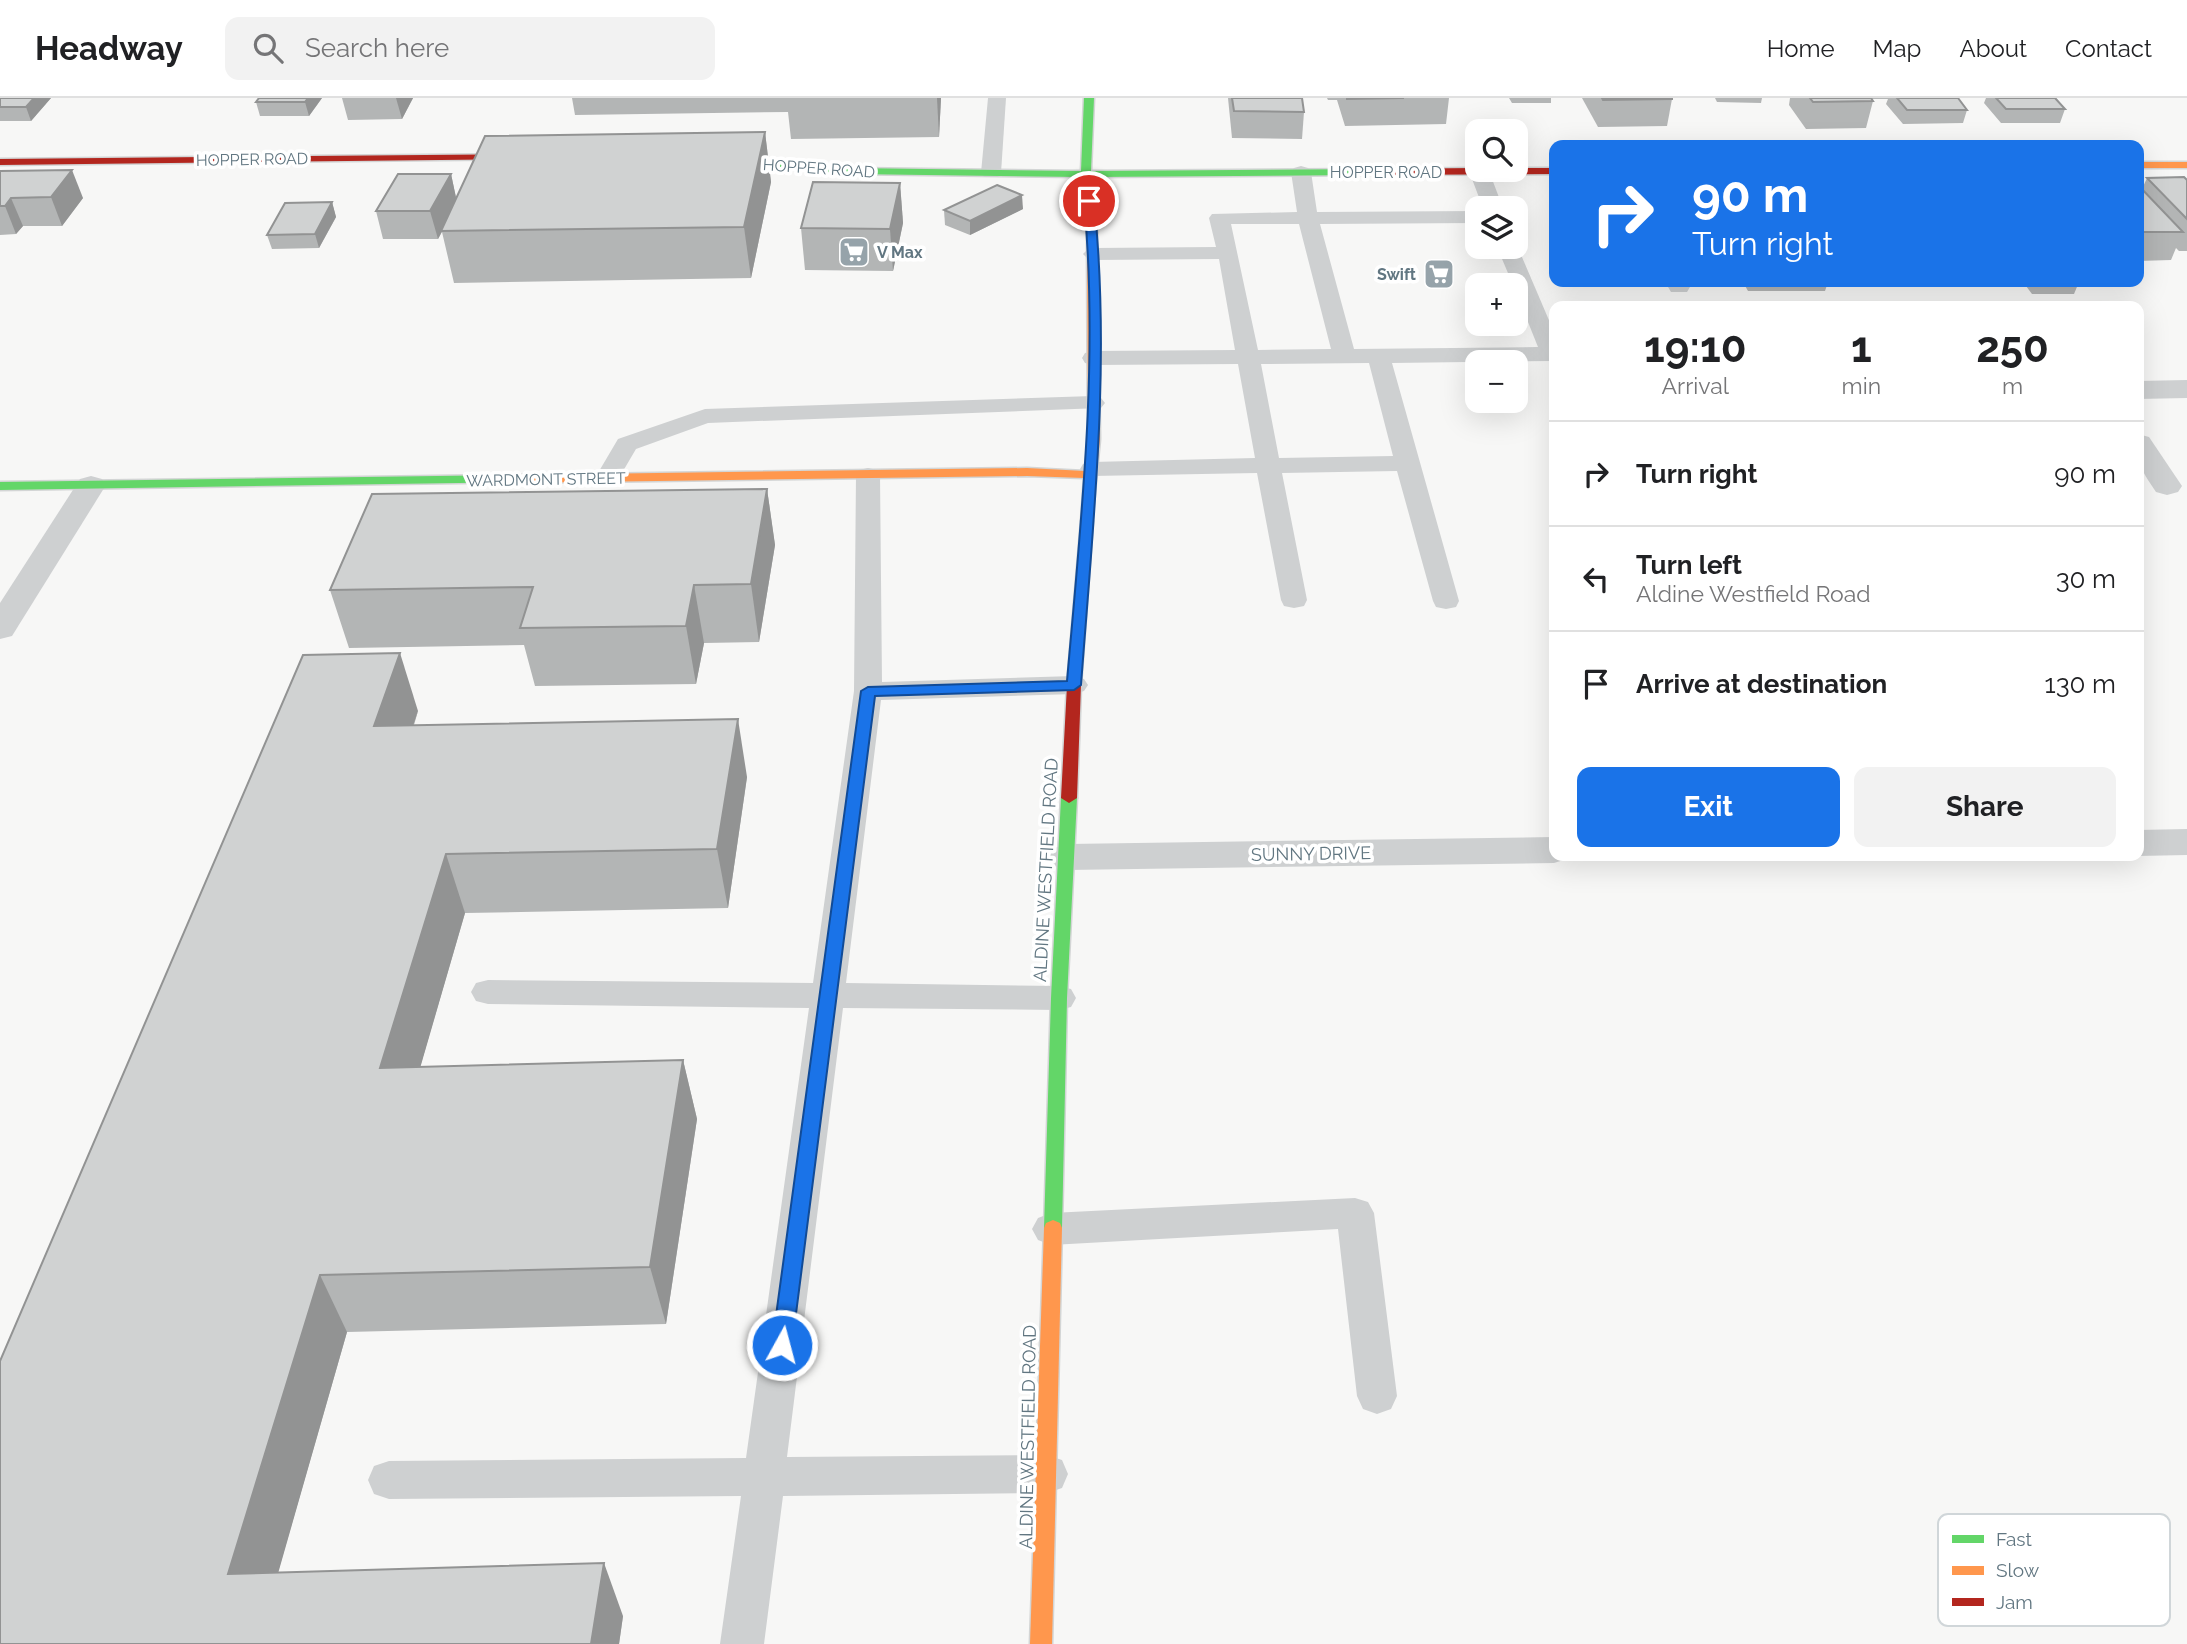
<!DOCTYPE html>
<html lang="en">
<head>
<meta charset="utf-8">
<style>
	body { margin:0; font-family:Raleway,sans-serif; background:#f2f2f2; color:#202124; height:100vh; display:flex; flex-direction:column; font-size:26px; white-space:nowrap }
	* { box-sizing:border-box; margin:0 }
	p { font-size:23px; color:#757577 }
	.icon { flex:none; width:38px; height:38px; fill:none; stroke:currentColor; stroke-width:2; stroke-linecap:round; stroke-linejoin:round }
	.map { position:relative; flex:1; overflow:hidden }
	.side { position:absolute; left:1549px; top:203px; width:595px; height:560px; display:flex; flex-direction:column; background:#fff; border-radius:14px; box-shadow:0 7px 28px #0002 }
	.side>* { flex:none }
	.top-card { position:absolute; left:1549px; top:42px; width:595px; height:147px; border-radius:14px; box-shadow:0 7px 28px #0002; background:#1a73e8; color:#fff; overflow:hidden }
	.controls { position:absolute; left:1465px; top:21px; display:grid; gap:14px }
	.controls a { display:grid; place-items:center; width:63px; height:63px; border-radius:14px; background:#fff; box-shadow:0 7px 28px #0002; font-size:35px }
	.pin { position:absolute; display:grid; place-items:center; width:60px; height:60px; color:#fff; margin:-30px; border:4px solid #fff; border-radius:50%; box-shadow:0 2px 7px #0007 }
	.me { position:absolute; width:77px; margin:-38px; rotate:7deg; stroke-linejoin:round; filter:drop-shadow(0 0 5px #0008) }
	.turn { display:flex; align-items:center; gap:24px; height:147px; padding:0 28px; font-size:32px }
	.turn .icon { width:91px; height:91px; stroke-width:2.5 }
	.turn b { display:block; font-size:49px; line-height:60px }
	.eta { display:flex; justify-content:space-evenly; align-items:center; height:119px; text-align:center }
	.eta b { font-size:42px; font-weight:700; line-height:49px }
	.cta { display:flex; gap:14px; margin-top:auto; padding:14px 28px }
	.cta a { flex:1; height:80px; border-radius:14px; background:#1a73e8; color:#fff; font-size:28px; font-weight:700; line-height:80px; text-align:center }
	.cta a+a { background:#f2f2f2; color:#202124 }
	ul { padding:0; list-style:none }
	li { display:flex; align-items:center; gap:21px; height:105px; padding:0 28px; border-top:2px solid #e0e0e0 }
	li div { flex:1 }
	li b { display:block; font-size:26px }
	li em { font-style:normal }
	header { display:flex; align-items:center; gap:42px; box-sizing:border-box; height:98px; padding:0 35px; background:#fff; border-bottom:2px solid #e0e0e0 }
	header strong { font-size:33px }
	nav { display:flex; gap:38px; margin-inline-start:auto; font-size:24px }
	.search { width:490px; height:63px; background:#f2f2f2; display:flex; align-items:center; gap:18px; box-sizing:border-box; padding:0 24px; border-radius:14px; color:#757577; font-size:26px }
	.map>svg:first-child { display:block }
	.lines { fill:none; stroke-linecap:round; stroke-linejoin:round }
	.fast-casing { stroke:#d3d5d5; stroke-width:3 }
	.slow-casing { stroke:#d3d5d5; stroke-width:3 }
	.jam-casing { stroke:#d3d5d5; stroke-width:3 }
	.lane { fill:#ced0d1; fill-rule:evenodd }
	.street { fill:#ced0d1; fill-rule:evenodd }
	.fast { fill:#63d668; fill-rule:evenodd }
	.slow { fill:#ff974d; fill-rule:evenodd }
	.jam { fill:#b3261e; fill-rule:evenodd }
	.wall { fill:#b3b5b5 }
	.shaded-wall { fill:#929393 }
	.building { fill:#d0d2d2; stroke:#929393; stroke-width:2 }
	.route { fill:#1a73e8; stroke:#114b97; stroke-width:2 }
	.labels { text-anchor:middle; stroke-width:7; stroke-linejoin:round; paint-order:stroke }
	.far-street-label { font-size:16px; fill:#617681; stroke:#fff }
	.far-poi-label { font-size:16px; font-weight:bold; fill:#617681; stroke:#fff; text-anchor:start }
	.street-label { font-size:18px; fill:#617681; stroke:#fff }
	.key { fill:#fff; stroke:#d0d6d9; stroke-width:2 }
	.key-label { font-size:19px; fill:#617681 }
</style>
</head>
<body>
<header>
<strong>Headway</strong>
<div class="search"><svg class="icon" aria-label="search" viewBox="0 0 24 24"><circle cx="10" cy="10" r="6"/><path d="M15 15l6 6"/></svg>Search here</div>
<nav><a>Home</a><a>Map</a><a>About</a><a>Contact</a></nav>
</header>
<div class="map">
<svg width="2187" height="1546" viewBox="0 0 2187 1546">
	<rect width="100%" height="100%" fill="#f7f7f6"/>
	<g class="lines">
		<g class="fast-casing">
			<g id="fast">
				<polygon points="1084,0 1094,0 1091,73 1367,71 1372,74 1367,77 1091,79 1097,135 1092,138 1087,135 1081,79 852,76 716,66 711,63 716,60 852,70 1081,73"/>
				<polygon points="515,377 519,378 519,384 0,392 0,384"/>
				<polygon points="1069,695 1077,700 1067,900 1062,1130 1060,1135 1053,1138 1046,1135 1044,1130 1051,900 1061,700"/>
			</g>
		</g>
		<g class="slow-casing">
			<g id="slow">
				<rect x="2138" y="64" width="49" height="6"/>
				<polygon points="1092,132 1097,135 1100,341 1092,426 1087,427 1081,423 1084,380 1027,378 515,385 509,381 515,377 1027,370 1085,373 1088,341 1087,135"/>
				<polygon points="1053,1122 1060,1125 1062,1130 1052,1546 1030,1546 1044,1130 1046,1125"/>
			</g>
		</g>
		<g class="jam-casing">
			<g id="jam">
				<polygon points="529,56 529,60 526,61 0,67 0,61"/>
				<polygon points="1477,70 1554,70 1554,76 1367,77 1362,74 1367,71"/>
				<polygon points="1087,419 1093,423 1081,587 1077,700 1069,705 1061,700 1067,587 1081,423"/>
			</g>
		</g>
		<g class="lane">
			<polygon points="988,0 1006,0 1001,75 998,79 984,79 981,75"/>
			<path d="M1301 68 1308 70 1311 74 1317 114 1477 113V125L1320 126 1354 251 1538 249 1516 194V187H1513L1497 149H1516V145L1554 234 1552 263 1392 265 1459 503 1456 509 1446 511 1436 509 1433 503 1397 373 1282 375 1307 502 1304 508 1294 510 1284 508 1281 502 1257 375 1092 378 1083 376 1080 371 1083 366 1092 364 1255 360 1238 266 1093 267 1085 265 1082 260 1085 255 1093 253 1235 252 1219 161 1094 162 1087 160 1083 156 1087 152 1094 150 1216 149 1209 120 1212 116 1297 114 1291 74 1294 70ZM1231 126H1299L1331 251 1258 252ZM1369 265 1393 358 1279 360 1261 266Z"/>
			<polygon points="1477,68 1477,72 1489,73 1503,110 1483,110 1469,73"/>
			<polygon points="1665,184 1687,184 1690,189 1687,194 1671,194"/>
			<polygon points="1093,298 1101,300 1105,305 1101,310 708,325 636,351 616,385 607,387 598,385 595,380 618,341 705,311"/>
			<polygon points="868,370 877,372 880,377 882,584 1074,578 1084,581 1088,587 1084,593 1074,596 881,602 846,885 1059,888 1071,891 1076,900 1071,909 1059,912 843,910 787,1359 1047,1357 1062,1362 1068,1376 1062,1390 1047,1395 783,1398 764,1546 720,1546 741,1398 389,1401 374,1396 368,1382 374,1368 389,1363 746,1360 809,910 488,906 476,903 471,894 476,885 488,882 813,885 854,593 856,377 859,372"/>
			<polygon points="1355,1100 1368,1104 1374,1115 1397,1298 1391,1311 1377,1316 1363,1311 1357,1298 1338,1131 1051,1147 1038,1142 1032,1131 1038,1120 1051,1115"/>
		</g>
		<g class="street">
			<polygon points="2187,282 2187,300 2138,301 2138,283"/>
			<path d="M2138 336 2149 339 2182 388 2178 394 2167 397 2156 394C2139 369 2138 367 2138 336Z"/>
			<polygon points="91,378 102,381 106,387 12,538 0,541 0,505 80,381"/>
			<polygon points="2187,731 2187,757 2138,758 2137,758 2138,732"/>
			<polygon points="1554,739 1554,758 1570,758 1567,761 1554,765 1068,772 1054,768 1049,759 1054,750 1068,746"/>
		</g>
		<use href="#fast" class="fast"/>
		<use href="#slow" class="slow"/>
		<use href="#jam" class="jam"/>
	</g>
	<g class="wall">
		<polygon points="0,0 51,0 31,23 0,23"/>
		<polygon points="322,0 309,18 260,18 256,4"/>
		<polygon points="342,0 413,0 402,21 348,22"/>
		<polygon points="572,0 941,0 939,39 791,41 788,14 575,17"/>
		<polygon points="1228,0 1302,0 1304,14 1302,41 1232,40"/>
		<polygon points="1327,0 1449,0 1446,26 1345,28 1337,2 1328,2"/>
		<polygon points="1509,0 1551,0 1551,5 1512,5"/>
		<polygon points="1582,0 1672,0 1672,1 1667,28 1598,29"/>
		<polygon points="1715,0 1762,0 1761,5 1717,4"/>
		<polygon points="1790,0 1958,0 1967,12 1963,25 1903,26 1886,6 1888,1 1872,1 1873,3 1866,30 1806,31 1789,7"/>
		<polygon points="1986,0 2064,0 2056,0 2065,11 2060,25 2001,25 1984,5"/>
		<polygon points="765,34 771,84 751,180 454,185 442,134 438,141 383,141 376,113 451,76 456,100"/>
		<polygon points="0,73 83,100 62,128 23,128 16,136 0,137"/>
		<polygon points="2147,80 2187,82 2187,153 2179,153 2176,150 2171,162 2138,163 2138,87 2142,91"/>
		<polygon points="900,85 903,125 893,173 805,172 801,130"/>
		<polygon points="332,104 336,119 319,150 272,151 267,137"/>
		<polygon points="1023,111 970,137 945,127 944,112"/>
		<polygon points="1743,184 1828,184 1825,193 1748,193"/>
		<polygon points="2023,184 2079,184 2074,196 2032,196"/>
		<polygon points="767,391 775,447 759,544 704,545 696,586 535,588 524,547 349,550 330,492"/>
		<polygon points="418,613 414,627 747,679 728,810 465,815 420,969 683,962 697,1021 666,1226 347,1234 278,1474 623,1518 619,1546 0,1546"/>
	</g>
	<g class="shaded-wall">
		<polygon points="34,0 51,0 31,23 26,9"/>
		<polygon points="308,0 322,0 309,18 305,4"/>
		<polygon points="396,0 413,0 402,21"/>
		<polygon points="937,0 941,0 939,39"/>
		<polygon points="765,34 771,84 751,180 744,129"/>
		<polygon points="72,72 83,100 62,128 51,99"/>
		<polygon points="451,76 457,104 438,141 430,113"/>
		<polygon points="900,85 903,125 893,173 890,131"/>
		<polygon points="1022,97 1023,111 970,137 970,123"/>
		<polygon points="11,100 23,128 16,136 5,108"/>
		<polygon points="332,104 336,119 319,150 315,136"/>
		<polygon points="767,391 775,447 759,544 751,486"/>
		<polygon points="694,487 704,545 696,586 686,528"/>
		<polygon points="400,555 418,613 393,687 374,628"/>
		<polygon points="738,621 747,679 728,810 717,751"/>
		<polygon points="446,756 465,815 403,1029 380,970"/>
		<polygon points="683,962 697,1021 666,1226 650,1169"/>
		<polygon points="320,1177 347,1234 263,1528 228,1476"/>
		<polygon points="604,1465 623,1518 619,1546 591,1546"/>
	</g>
	<g class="building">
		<polygon points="0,0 34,0 26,9 0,9"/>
		<polygon points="259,0 308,0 305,4 256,4"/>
		<polygon points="1232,0 1302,0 1304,14 1234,13"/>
		<polygon points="1347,0 1404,0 1347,1"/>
		<polygon points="1602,0 1672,0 1672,1 1603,2"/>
		<polygon points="1810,0 1871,0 1873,3 1813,4"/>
		<polygon points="1897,0 1958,0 1967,12 1907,12"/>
		<polygon points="1996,0 2055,0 2065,11 2006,11"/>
		<polygon points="765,34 744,129 441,133 485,38"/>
		<polygon points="72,72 51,99 11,100 5,108 0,108 0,73"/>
		<polygon points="398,76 451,76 430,113 376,113"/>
		<polygon points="2184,79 2187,82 2187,121 2147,80"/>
		<polygon points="813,84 900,85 890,131 801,130"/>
		<polygon points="997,87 1022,97 970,123 944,112"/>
		<polygon points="2138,87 2183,134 2138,134"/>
		<polygon points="332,104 315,136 267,137 285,105"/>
		<polygon points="767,391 751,486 694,487 686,528 520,530 533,489 330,492 372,396"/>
		<polygon points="400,555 374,628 738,621 717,751 446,756 380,970 683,962 650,1169 320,1177 228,1476 604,1465 591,1546 0,1546 0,1263 303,557"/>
	</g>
	<path class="route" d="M1089 100 1094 103C1111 264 1093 426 1081 587L1074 592 875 598 792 1247 789 1253 782 1255 775 1253 772 1247 861 593 868 589 1067 583C1081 423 1099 263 1084 103Z"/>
	<defs>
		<g id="supermarket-square" transform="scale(1.575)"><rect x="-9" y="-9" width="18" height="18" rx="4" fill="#96a3aa" stroke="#fff"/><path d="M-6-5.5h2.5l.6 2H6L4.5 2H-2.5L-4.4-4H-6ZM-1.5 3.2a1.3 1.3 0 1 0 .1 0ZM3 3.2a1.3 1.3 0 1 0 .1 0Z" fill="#fff"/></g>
	</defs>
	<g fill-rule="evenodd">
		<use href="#supermarket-square" x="854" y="154"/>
		<use href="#supermarket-square" x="1439" y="176"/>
	</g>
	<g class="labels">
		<g class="far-street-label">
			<text transform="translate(252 61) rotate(-1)" y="6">HOPPER ROAD</text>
			<text transform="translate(819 70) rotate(4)" y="6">HOPPER ROAD</text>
			<text x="1386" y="80">HOPPER ROAD</text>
			<text transform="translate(546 381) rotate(-1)" y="6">WARDMONT STREET</text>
		</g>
		<g class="far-poi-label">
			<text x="877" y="160">V Max</text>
			<text x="1416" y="182" text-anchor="end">Swift</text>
		</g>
		<g class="street-label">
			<text transform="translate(1311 756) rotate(-1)" y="6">SUNNY DRIVE</text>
			<text transform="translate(1046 772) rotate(-87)" y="6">ALDINE WESTFIELD ROAD</text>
			<text transform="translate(1028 1339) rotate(-89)" y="6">ALDINE WESTFIELD ROAD</text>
		</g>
	</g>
	<rect x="1938" y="1416" width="232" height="112" rx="10" class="key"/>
	<rect x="1952" y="1437" width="32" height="8" fill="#63d668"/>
	<rect x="1952" y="1468" width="32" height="9" fill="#ff974d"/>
	<rect x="1952" y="1500" width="32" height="8" fill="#b3261e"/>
	<g class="key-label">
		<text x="1996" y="1448">Fast</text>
		<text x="1996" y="1479">Slow</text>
		<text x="1996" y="1511">Jam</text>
	</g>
</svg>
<div class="controls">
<a><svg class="icon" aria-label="search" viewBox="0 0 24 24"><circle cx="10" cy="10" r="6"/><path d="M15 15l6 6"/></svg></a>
<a><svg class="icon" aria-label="layers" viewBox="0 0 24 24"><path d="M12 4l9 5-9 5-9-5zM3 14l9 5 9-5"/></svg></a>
<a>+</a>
<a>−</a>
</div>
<div class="pin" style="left:1089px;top:103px;background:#d93025"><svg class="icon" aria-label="arrive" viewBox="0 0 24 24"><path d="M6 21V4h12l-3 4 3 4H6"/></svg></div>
<svg class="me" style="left:782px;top:1247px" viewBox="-20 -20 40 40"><circle r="17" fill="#1a73e8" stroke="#fff" stroke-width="3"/><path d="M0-11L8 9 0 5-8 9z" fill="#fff"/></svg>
<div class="top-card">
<div class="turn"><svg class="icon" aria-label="right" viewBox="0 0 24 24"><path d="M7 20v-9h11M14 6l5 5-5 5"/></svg><div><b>90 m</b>Turn right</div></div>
</div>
<section class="side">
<div class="eta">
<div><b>19:10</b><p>Arrival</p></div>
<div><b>1</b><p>min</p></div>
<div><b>250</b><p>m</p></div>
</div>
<ul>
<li><svg class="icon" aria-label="right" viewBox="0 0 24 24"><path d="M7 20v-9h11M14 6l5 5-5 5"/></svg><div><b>Turn right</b></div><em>90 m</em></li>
<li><svg class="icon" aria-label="left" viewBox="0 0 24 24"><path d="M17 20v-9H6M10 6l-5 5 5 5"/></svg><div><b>Turn left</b><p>Aldine Westfield Road</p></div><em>30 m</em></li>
<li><svg class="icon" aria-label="arrive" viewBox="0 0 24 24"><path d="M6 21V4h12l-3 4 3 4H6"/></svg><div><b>Arrive at destination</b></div><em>130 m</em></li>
</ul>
<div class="cta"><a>Exit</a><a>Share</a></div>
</section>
</div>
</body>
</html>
